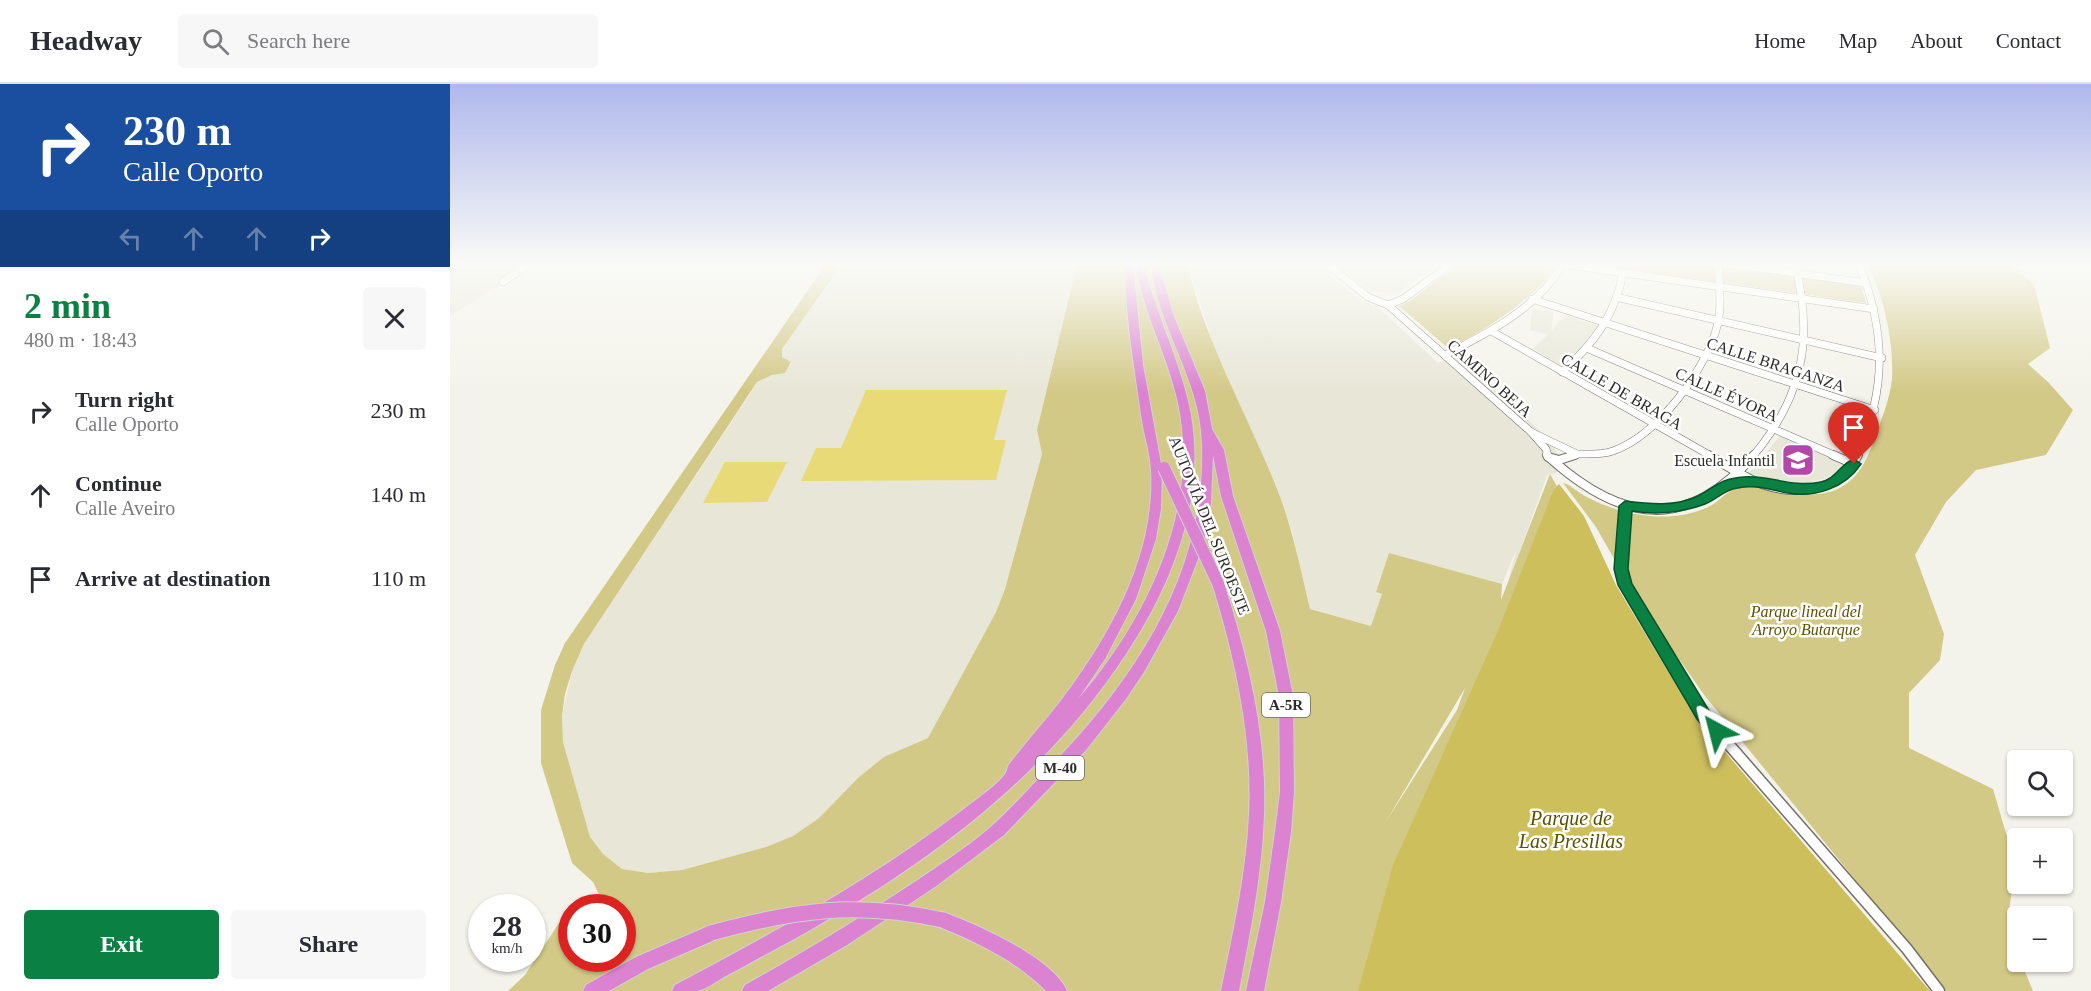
<!DOCTYPE html>
<html lang="en">
<head>
<meta charset="utf-8">
<style>
	body { margin:0; font-family:"Times New Roman",serif; background:#f7f7f7; color:#2b2b33; height:100vh; display:flex; flex-direction:column; font-size:22px; white-space:nowrap }
	* { box-sizing:border-box; margin:0 }
	p { font-size:20px; color:#7c7c81 }
	.icon { flex:none; width:33px; height:33px; fill:none; stroke:currentColor; stroke-width:2; stroke-linecap:round; stroke-linejoin:round }
	.map { position:relative; flex:1; overflow:hidden }
	.panel { display:flex; flex-direction:column; background:#fff; width:450px }
	.panel>* { flex:none }
	.guide { background:#1a4fa0; color:#fff; overflow:hidden }
	.fabs { position:absolute; left:1557px; top:666px; display:grid; gap:12px }
	.fabs a { display:grid; place-items:center; width:66px; height:66px; border-radius:6px; background:#fff; box-shadow:0 2px 4px #0004; font-size:30px }
	.speed { position:absolute; left:18px; top:810px; display:flex; gap:12px; font-size:30px; font-weight:700; text-align:center }
	.speed>* { display:grid; place-content:center; width:78px; height:78px; border-radius:50%; background:#fff; box-shadow:0 2px 4px #0004; line-height:1 }
	.speed small { font-size:15px; font-weight:400 }
	.speed .limit { border:9px solid #d22; background:#fff; color:#111 }
	.pin { position:absolute; display:grid; place-items:center; width:51px; height:51px; color:#fff; margin:-62px -26px; border-radius:50% 50% 50% 0; rotate:-45deg; box-shadow:0 0 6px #0007 }
	.pin .icon { rotate:45deg }
	.me { position:absolute; width:66px; margin:-33px; rotate:322deg; stroke-linejoin:round; filter:drop-shadow(0 0 4px #0008) }
	.turn { display:flex; align-items:center; gap:21px; height:126px; padding:0 24px; font-size:27px }
	.turn .icon { width:78px; height:78px; stroke-width:2.5 }
	.turn b { display:block; font-size:42px; line-height:51px }
	.lanes { display:flex; align-items:center; height:57px; padding:0 24px; background:#0003; justify-content:center; gap:30px; direction:ltr }
	.lanes .off { opacity:.35 }
	.round { display:grid; place-items:center; flex:none; width:63px; height:63px; border-radius:6px; background:#f7f7f7 }
	.headline { display:flex; align-items:center; justify-content:space-between; height:102px; padding:0 24px }
	h1 { font-size:36px; font-weight:700; line-height:45px; color:#0b8043 }
	.action { display:flex; gap:12px; margin-top:auto; padding:12px 24px }
	.action a { flex:1; height:69px; border-radius:6px; background:#0b8043; color:#fff; font-size:24px; font-weight:700; line-height:69px; text-align:center }
	.action a+a { background:#f7f7f7; color:#2b2b33 }
	ul { padding:0; list-style:none }
	li { display:flex; align-items:center; gap:18px; height:84px; padding:0 24px }
	li div { flex:1 }
	li b { display:block; font-size:22px }
	li em { font-style:normal }
	header { display:flex; align-items:center; gap:36px; box-sizing:border-box; height:84px; padding:0 30px; background:#fff; border-bottom:2px solid #e1e1e2 }
	header strong { font-size:28px }
	nav { display:flex; gap:33px; margin-inline-start:auto; font-size:21px }
	.search { width:420px; height:54px; background:#f7f7f7; display:flex; align-items:center; gap:15px; box-sizing:border-box; padding:0 21px; border-radius:6px; color:#7c7c81; font-size:22px }
	main { display:flex; flex:1; min-height:0 }
	.map>svg:first-child { display:block }
	.built { fill:#e8e6d7 }
	.green { fill:#d3c987; fill-rule:evenodd }
	.forest { fill:#cebf5d }
	.lines { fill:none; stroke-linecap:round; stroke-linejoin:round }
	.taxiway { fill:#b6b6af; fill-rule:evenodd }
	.building { fill:#e8da77 }
	.minor-far2-casing { stroke:#717069; stroke-width:8 }
	.minor-far1-casing { stroke:#717069; stroke-width:10 }
	.minor-casing { stroke:#717069; stroke-width:13 }
	.highway-casing { stroke:#d1d1d0; stroke-width:2 }
	.minor-far2 { stroke:#fff; stroke-width:7 }
	.minor-far1 { stroke:#fff; stroke-width:8 }
	.minor { stroke:#fff; stroke-width:10 }
	.highway { fill:#db82d1; fill-rule:evenodd }
	.highway-bridge-far1-casing { stroke:#d1d1d0; stroke-width:14; stroke-linecap:butt }
	.highway-bridge-casing { stroke:#d1d1d0; stroke-width:17; stroke-linecap:butt }
	.highway-bridge-far1 { stroke:#db82d1; stroke-width:12 }
	.highway-bridge { stroke:#db82d1; stroke-width:15 }
	.route { fill:#0b8043; stroke:#07532c; stroke-width:1.5 }
	.labels { text-anchor:middle; stroke-width:5; stroke-linejoin:round; paint-order:stroke }
	.shield { fill:#fff; stroke:#6b6b69; stroke-width:1.5 }
	.shield-label { font-size:15px; font-weight:bold; fill:#2c2c29 }
	.street-label { font-size:16px; fill:#2c2c29; stroke:#fff }
	.poi-label { font-size:16px; fill:#2c2c29; stroke:#fff; text-anchor:end }
	.park-label { font-size:16px; font-style:italic; fill:#5c5200; stroke:#fff }
	.near-park-label { font-size:20px; font-style:italic; fill:#5c5200; stroke:#fff }
</style>
</head>
<body>
<header>
<strong>Headway</strong>
<div class="search"><svg class="icon" aria-label="search" viewBox="0 0 24 24"><circle cx="10" cy="10" r="6"/><path d="M15 15l6 6"/></svg>Search here</div>
<nav><a>Home</a><a>Map</a><a>About</a><a>Contact</a></nav>
</header>
<main>
<section class="panel">
<div class="guide">
<div class="turn"><svg class="icon" aria-label="right" viewBox="0 0 24 24"><path d="M7 20v-9h11M14 6l5 5-5 5"/></svg><div><b>230 m</b>Calle Oporto</div></div>
<div class="lanes"><svg class="icon off" aria-label="left" viewBox="0 0 24 24"><path d="M17 20v-9H6M10 6l-5 5 5 5"/></svg><svg class="icon off" aria-label="ahead" viewBox="0 0 24 24"><path d="M12 20V5M6 11l6-6 6 6"/></svg><svg class="icon off" aria-label="ahead" viewBox="0 0 24 24"><path d="M12 20V5M6 11l6-6 6 6"/></svg><svg class="icon" aria-label="right" viewBox="0 0 24 24"><path d="M7 20v-9h11M14 6l5 5-5 5"/></svg></div>
</div>
<div class="headline"><div><h1>2 min</h1><p>480 m · 18:43</p></div><a class="round"><svg class="icon" aria-label="close" viewBox="0 0 24 24"><path d="M6 6l12 12M18 6L6 18"/></svg></a></div>
<ul>
<li><svg class="icon" aria-label="right" viewBox="0 0 24 24"><path d="M7 20v-9h11M14 6l5 5-5 5"/></svg><div><b>Turn right</b><p>Calle Oporto</p></div><em>230 m</em></li>
<li><svg class="icon" aria-label="ahead" viewBox="0 0 24 24"><path d="M12 20V5M6 11l6-6 6 6"/></svg><div><b>Continue</b><p>Calle Aveiro</p></div><em>140 m</em></li>
<li><svg class="icon" aria-label="arrive" viewBox="0 0 24 24"><path d="M6 21V4h12l-3 4 3 4H6"/></svg><div><b>Arrive at destination</b></div><em>110 m</em></li>
</ul>
<div class="action"><a>Exit</a><a>Share</a></div>
</section>
<div class="map">
<svg width="1641" height="907" viewBox="0 0 1641 907">
	<rect width="100%" height="100%" fill="#f4f3eb"/>
	<g class="built">
		<polygon points="0,180 85,180 0,232"/>
		<polygon points="392,180 627,180 587,346 592,370 555,505 546,528 478,654 434,674 409,693 369,734 343,752 316,763 232,786 198,789 172,785 153,770 140,754 113,658 112,632 122,587 134,560 308,298 322,291 335,289 341,279 332,273 332,265"/>
		<polygon points="737,180 866,180 910,216 929,224 988,279 1009,272 1092,349 1120,385 1097,391 1057,503 1066,466 1052,500 939,470 926,508 932,510 921,542 860,525 843,451 825,398 768,275"/>
		<polygon points="887,180 988,180 948,209 921,208"/>
		<polygon points="1082,225 1104,228 1101,247 1116,231 1148,242 1133,261 1111,281 1083,265 1098,250 1080,246"/>
		<polygon points="1330,352 1394,380 1380,393 1357,399 1327,398 1299,389"/>
	</g>
	<g class="green">
		<path d="M376 180H392L332 265V273L341 278 335 289 322 291 307 298 134 560 122 587 115 610 112 632 113 658 140 753 153 770 172 785 198 789 232 786 316 763 343 752 369 734 409 693 434 673 478 654 546 528 555 505 592 370 587 346 627 180H737C755 256 794 325 824 397 841 438 850 482 860 525L921 542 932 510 926 508 939 469 1052 500 1051 516 1100 390 1240 638 1457 907H58L75 891 109 839H121L122 874H172V824L145 823 152 817 143 798 122 779 91 679V626L105 581 115 559ZM1015 604 1007 626 937 736Z"/>
		<path d="M1009 180H1081L1104 183C1093 209 1024 254 998 264L949 222 960 217Z"/>
		<polygon points="1140,180 1249,180 1411,202 1416,219"/>
		<path d="M1418 180H1559L1584 200 1600 264 1578 280 1599 299 1623 326 1596 371 1526 386 1496 418 1465 471 1494 550 1490 576 1459 609V664L1543 705 1565 780 1557 844 1567 869 1568 878H1571L1583 907H1496L1255 612 1188 517 1146 443 1113 399C1120 400 1128 409 1135 412 1156 423 1177 430 1200 432 1220 434 1244 431 1262 421 1272 415 1277 406 1289 404 1321 399 1348 418 1383 407 1406 399 1417 377 1424 356 1431 337 1440 315 1442 295 1444 257 1434 214 1418 180Z"/>
	</g>
	<polygon class="forest" points="1109,400 1134,432 1166,501 1246,634 1480,907 908,907 943,781 1047,549 1104,405"/>
	<g class="lines">
		<polygon class="taxiway" points="0,180 14,180 6,188 0,190"/>
	</g>
	<g class="building">
		<polygon points="416,306 557,306 544,356 556,356 546,396 351,397 366,364 391,364"/>
		<polygon points="275,378 337,378 317,418 253,419"/>
	</g>
	<g class="lines">
		<g class="minor-far2-casing">
			<g id="minor-far2">
				<polyline points="877,180 918,213 938,221 1081,348"/>
				<polyline points="1111,180 1424,225"/>
				<polyline points="1279,180 1416,199"/>
				<polyline points="53,198 79,180"/>
				<polyline points="1170,214 1432,274"/>
				<polyline points="1082,215 1425,326"/>
				<polyline points="938,221 953,215 1001,180"/>
				<polyline points="1043,248 1261,372"/>
				<polyline points="1139,265 1386,372"/>
				<path d="M995 271C1038 249 1088 224 1113 180"/>
				<path d="M1112 288C1144 259 1165 232 1173 189"/>
				<polyline points="1081,348 1127,370 1120,372"/>
				<polyline points="1081,348 1096,365 1098,372"/>
				<path d="M1127 370C1139 370 1152 371 1163 367 1208 351 1257 285 1268 239 1272 220 1269 199 1268 180"/>
				<path d="M1303 372C1353 313 1364 255 1345 180"/>
				<path d="M1407 372C1437 305 1436 248 1409 180"/>
			</g>
		</g>
		<g class="minor-far1-casing">
			<g id="minor-far1">
				<polyline points="1097,371 1098,373 1109,376 1125,371"/>
				<path d="M1258 371C1273 379 1287 389 1302 396 1339 413 1390 410 1408 371"/>
				<polyline points="1383,371 1404,380"/>
				<path d="M1101 375C1173 439 1237 448 1304 371"/>
				<polyline points="1272,402 1304,397"/>
				<polyline points="1175,422 1171,485 1175,501 1241,611"/>
			</g>
		</g>
		<g class="minor-casing">
			<polyline id="minor" points="1240,609 1253,631 1457,865 1489,907"/>
		</g>
		<g class="highway-casing">
			<g id="highway">
				<path d="M675 180H683L693 281 712 385 711 424 706 455 686 515 655 575 628 615C696 537 751 425 728 319 718 271 692 228 686 180H694C705 227 727 270 738 317 746 349 746 383 741 416 731 472 707 523 676 570 593 696 477 780 348 853 323 866 299 880 274 893 266 898 256 905 247 907 240 907 230 907 222 907L225 901C323 849 421 796 510 728 521 719 548 701 555 690 557 688 557 685 558 682 574 660 593 640 609 619 659 554 706 471 701 386 700 369 695 354 692 337 685 286 675 232 675 180Z"/>
				<path d="M701 180H709L723 230 755 307 762 345 774 366 783 412 830 547 843 612 844 708 841 748 831 818 814 907H796L815 818 825 748 830 708 829 612 816 547 771 412 763 371 761 419 753 462 728 527 694 588 676 615 636 666 554 751 485 803 397 861 318 907H292L295 901C352 869 409 835 463 799 488 782 513 766 536 747 555 731 572 712 589 694 680 603 757 493 752 359 750 293 707 243 701 180Z"/>
				<path d="M768 494 772 495 774 499C798 574 817 652 814 731 812 791 800 849 789 907H771C783 849 796 791 799 732 803 653 785 574 762 499L764 495Z"/>
				<path d="M493 828C526 840 603 874 617 907H596C565 876 527 858 487 842L485 836 487 830Z"/>
				<polygon points="261,841 267,843 269,849 267,855 198,885 159,907 133,907 136,901 186,873"/>
			</g>
		</g>
		<use href="#minor-far2" class="minor-far2"/>
		<use href="#minor-far1" class="minor-far1"/>
		<use href="#minor" class="minor"/>
		<use href="#highway" class="highway"/>
		<g class="highway-bridge-far1-casing">
			<polyline id="highway-bridge-far1" points="714,384 768,499"/>
		</g>
		<g class="highway-bridge-casing">
			<path id="highway-bridge" d="M261 849C345 826 407 817 493 836"/>
		</g>
		<use href="#highway-bridge-far1" class="highway-bridge-far1"/>
		<use href="#highway-bridge" class="highway-bridge"/>
	</g>
	<linearGradient id="sky" x2="0" y2="1"><stop stop-color="#afb8ec"/><stop offset="0.59" stop-color="#fafaf6"/><stop offset="1" stop-color="#fafaf6" stop-opacity="0"/></linearGradient>
	<rect width="1641" height="307" fill="url(#sky)"/>
	<path class="route" d="M1404 375 1411 380C1395 404 1365 414 1338 409 1321 406 1305 400 1287 404 1274 406 1267 415 1255 420 1231 429 1207 431 1182 427L1178 485 1182 500 1258 625 1275 647 1272 652 1267 654 1261 652 1247 635 1168 501 1164 485 1169 422 1175 417C1199 420 1226 423 1248 412 1267 402 1269 395 1294 393 1320 391 1341 404 1371 398 1386 395 1391 379 1404 375Z"/>
	<defs>
		<g id="school-square" transform="scale(1.725)"><rect x="-9" y="-9" width="18" height="18" rx="4" fill="#b348aa" stroke="#fff"/><path d="M0-5L7-2L0 1L-7-2ZM-4 1L0 2.5L4 1V4Q0 6-4 4Z" fill="#fff"/></g>
	</defs>
	<g fill-rule="evenodd">
		<use href="#school-square" x="1348" y="376"/>
	</g>
	<g class="labels">
		<g class="shield">
			<rect x="812" y="609" width="48" height="24" rx="4.5"/>
			<rect x="586" y="672" width="48" height="24" rx="4.5"/>
		</g>
		<g class="shield-label">
			<text x="836" y="626">A-5R</text>
			<text x="610" y="689">M-40</text>
		</g>
		<g class="street-label">
			<text transform="translate(1326 280) rotate(18)" y="6">CALLE BRAGANZA</text>
			<text transform="translate(1040 294) rotate(42)" y="6">CAMINO BEJA</text>
			<text transform="translate(1172 307) rotate(30)" y="6">CALLE DE BRAGA</text>
			<text transform="translate(1277 310) rotate(24)" y="6">CALLE ÉVORA</text>
			<text transform="translate(760 441) rotate(68)" y="6">AUTOVÍA DEL SUROESTE</text>
		</g>
		<g class="poi-label">
			<text x="1325" y="382">Escuela Infantil</text>
		</g>
		<g class="park-label">
			<text x="1356" y="533">Parque lineal del<tspan x="1356" dy="18">Arroyo Butarque</tspan></text>
		</g>
		<g class="near-park-label">
			<text x="1121" y="741">Parque de<tspan x="1121" dy="23">Las Presillas</tspan></text>
		</g>
	</g>
</svg>
<div class="fabs">
<a><svg class="icon" aria-label="search" viewBox="0 0 24 24"><circle cx="10" cy="10" r="6"/><path d="M15 15l6 6"/></svg></a>
<a>+</a>
<a>−</a>
</div>
<div class="speed"><div>28<small>km/h</small></div><div class="limit">30</div></div>
<div class="pin" style="left:1404px;top:380px;background:#d93025"><svg class="icon" aria-label="arrive" viewBox="0 0 24 24"><path d="M6 21V4h12l-3 4 3 4H6"/></svg></div>
<svg class="me" style="left:1267px;top:647px" viewBox="-20 -20 40 40"><path d="M0-17L14 15 0 8-14 15z" fill="#0b8043" stroke="#fff" stroke-width="4"/></svg>
</div>
</main>
</body>
</html>
